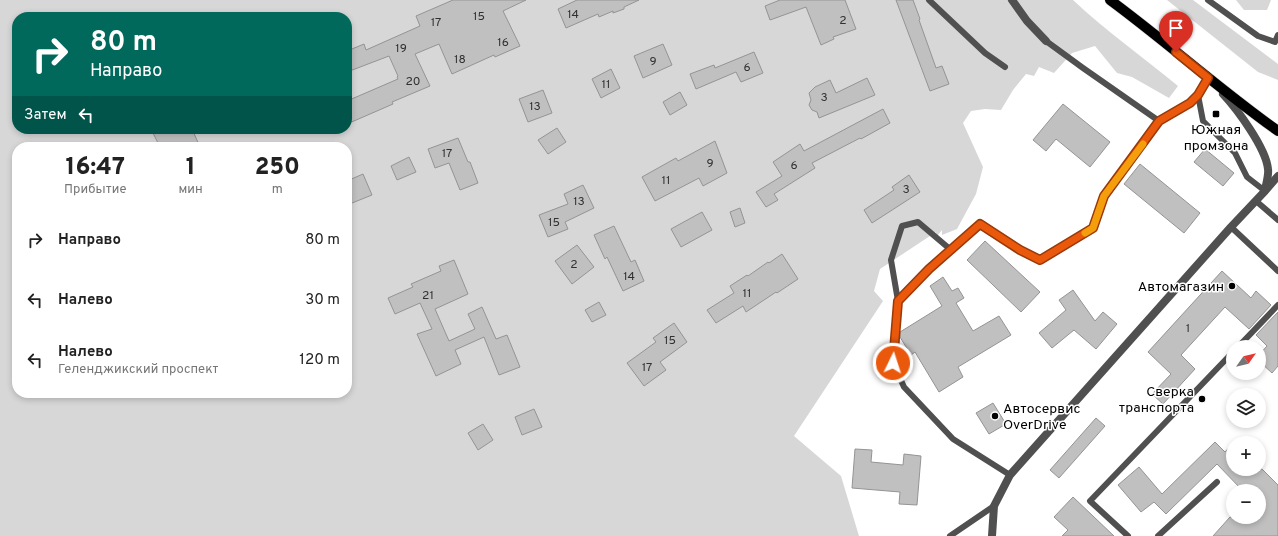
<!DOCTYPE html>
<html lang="ru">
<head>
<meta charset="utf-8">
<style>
	body { margin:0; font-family:Overpass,sans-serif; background:#f2f2f2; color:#222; height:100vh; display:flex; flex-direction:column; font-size:15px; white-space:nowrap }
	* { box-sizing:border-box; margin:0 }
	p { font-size:13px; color:#767676 }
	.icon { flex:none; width:22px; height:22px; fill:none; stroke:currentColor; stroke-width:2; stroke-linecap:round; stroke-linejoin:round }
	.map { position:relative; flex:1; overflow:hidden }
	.details { position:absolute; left:12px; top:142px; width:340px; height:256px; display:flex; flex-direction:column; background:#fff; border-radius:16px; box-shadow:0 2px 6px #0003 }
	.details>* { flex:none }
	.hud { position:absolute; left:12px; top:12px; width:340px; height:122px; border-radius:16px; box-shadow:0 2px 6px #0003; background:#00695c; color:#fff; overflow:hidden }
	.needle { width:26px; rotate:56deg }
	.fabs { position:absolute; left:1226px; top:340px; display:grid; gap:8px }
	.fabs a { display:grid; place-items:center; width:40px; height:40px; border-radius:50%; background:#fff; box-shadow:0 2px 6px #0003; font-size:20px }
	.pin { position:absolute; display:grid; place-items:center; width:34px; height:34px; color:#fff; margin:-41px -17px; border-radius:50% 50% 50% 0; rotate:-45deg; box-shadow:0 0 4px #0007 }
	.pin .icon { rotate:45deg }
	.me { position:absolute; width:44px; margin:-22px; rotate:4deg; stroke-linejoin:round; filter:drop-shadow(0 0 3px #0008) }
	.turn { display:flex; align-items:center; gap:14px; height:84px; padding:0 12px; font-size:18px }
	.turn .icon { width:52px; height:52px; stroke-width:2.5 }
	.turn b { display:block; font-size:28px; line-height:34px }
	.then { display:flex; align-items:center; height:38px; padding:0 12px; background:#0003; gap:8px; font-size:15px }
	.eta { display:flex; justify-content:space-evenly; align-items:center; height:68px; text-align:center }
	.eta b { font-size:24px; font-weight:800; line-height:28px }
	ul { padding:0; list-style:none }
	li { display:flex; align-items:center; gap:12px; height:60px; padding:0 12px }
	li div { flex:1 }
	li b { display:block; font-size:15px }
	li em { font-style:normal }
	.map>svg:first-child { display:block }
	.green { fill:#d7d7d7; fill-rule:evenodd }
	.building { fill:#c0c0c0; stroke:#949494 }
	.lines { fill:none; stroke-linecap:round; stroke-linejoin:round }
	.primary-casing { stroke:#dbdbdb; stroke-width:11 }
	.lane { stroke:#505050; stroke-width:6 }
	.street { stroke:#505050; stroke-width:8 }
	.primary { stroke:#000; stroke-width:10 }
	.route-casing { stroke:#983908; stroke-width:10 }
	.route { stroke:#ea580c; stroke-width:7 }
	.slow { stroke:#f59e0b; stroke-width:7 }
	.poi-dot { fill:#000; stroke:#fff; stroke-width:1.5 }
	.labels { text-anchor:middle; stroke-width:3; stroke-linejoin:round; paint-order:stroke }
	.number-label { font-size:12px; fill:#303030 }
	.poi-label { font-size:14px; fill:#000; stroke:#fff; text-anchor:end }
</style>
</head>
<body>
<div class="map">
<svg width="1278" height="536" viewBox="0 0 1278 536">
	<rect width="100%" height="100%" fill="#fff"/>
	<g class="green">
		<path d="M0 0H1073C1106 31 1143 57 1178 86L1169 98 1132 77 1117 73 1095 46 1072 53 1054 73 1039 67 1034 76 1026 74 1013 90 1001 110 985 109 971 111 963 123 983 167 976 194 957 229 942 235V230L934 240 936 232 880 269 874 291 883 301 794 436 841 476 859 536H0ZM17 17H347V129H17ZM17 147H347V393H17Z"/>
		<polygon points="1167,0 1193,0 1278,64 1278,80 1258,72"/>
		<polygon points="1236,0 1271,0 1267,10 1244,10"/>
	</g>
	<g class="building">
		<polygon points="453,0 526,0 503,11 520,46 495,57 494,55 452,74 439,44 415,54 430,86 392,102 393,104 347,124 347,101 398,79 397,77 398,76 389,56 347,72 347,51 364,44 366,50 420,26 416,16"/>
		<polygon points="577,0 639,0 624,7 624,9 613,13 613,11 599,17 598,14 566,28 558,9"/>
		<polygon points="780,0 845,0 856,29 833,37 834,39 821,45 806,7 770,20 765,6"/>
		<polygon points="896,0 913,0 920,19 919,20 936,68 942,66 949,84 930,91"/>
		<polygon points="663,44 672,65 643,78 634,56"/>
		<polygon points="754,52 763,73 741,82 736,72 696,89 690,74 714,65 715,68"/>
		<polygon points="611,69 620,88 601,98 592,79"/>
		<polygon points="867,78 875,95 819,118 817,112 812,110 809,105 811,100 809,93 815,87 830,80 836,93"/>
		<polygon points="543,90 552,113 528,122 519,99"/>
		<polygon points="680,92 687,105 670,115 663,102"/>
		<polygon points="1063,104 1110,142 1090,167 1056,139 1046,151 1033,140"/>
		<polygon points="883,109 890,123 861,139 860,138 812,163 815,168 774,194 778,200 766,207 756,192 782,176 773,162 800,144 804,151"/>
		<polygon points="557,128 566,142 548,154 538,140"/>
		<polygon points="162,129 192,129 200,147 160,147 153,133"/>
		<polygon points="458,138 468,162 470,162 478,183 460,190 449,163 435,168 428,149"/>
		<polygon points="715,141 727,173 703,186 699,178 655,201 642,177 676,158 678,161"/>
		<polygon points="1205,149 1234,173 1223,186 1194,162"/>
		<polygon points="409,157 416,172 397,180 391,166"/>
		<polygon points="1140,164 1200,213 1184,233 1124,184"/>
		<polygon points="363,174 372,195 347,205 347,181"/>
		<polygon points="909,175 920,192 872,223 864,210 894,190 892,187"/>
		<polygon points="583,185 594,208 565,222 568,229 548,237 539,215 568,204 564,194"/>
		<polygon points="740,208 745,223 735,227 730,212"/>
		<polygon points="702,212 712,230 681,247 671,229"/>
		<polygon points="614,226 631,262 635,260 644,281 623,291 607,257 605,259 594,235"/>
		<polygon points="985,241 1040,292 1021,312 967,260"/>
		<polygon points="577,245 594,267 572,284 555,261"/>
		<polygon points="782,254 798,279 777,293 776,292 746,312 743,306 716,323 707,310 734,293 730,286 747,275 748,276 768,262 769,263"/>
		<polygon points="454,260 468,294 435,309 449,341 475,329 468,314 482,307 496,339 507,335 520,367 499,375 484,337 455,350 461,364 436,376 417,334 432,329 420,303 395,314 388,298 413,287 411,284 441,271 439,266"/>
		<polygon points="1222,271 1251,298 1256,291 1271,305 1249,329 1225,307 1181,355 1195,369 1163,404 1152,394 1171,374 1148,352"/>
		<polygon points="943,277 952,291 958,288 964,298 956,303 973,331 999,316 1011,335 958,367 963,377 939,392 915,352 911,355 900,337 900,332 942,306 930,286"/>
		<polygon points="1073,290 1095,321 1103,312 1117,324 1096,349 1074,330 1052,348 1039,333 1066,310 1059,300"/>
		<polygon points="599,302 606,315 592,322 585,310"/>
		<polygon points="1278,312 1278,366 1272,373 1259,361 1259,355 1267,346 1256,335"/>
		<polygon points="674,323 687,342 660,362 666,370 644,386 627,363 656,342 653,338"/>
		<polygon points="993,403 1006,424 989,434 976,413"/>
		<polygon points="534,409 542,427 522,435 515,417"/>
		<polygon points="1096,418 1105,426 1059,478 1050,470"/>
		<polygon points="483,424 493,440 478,450 468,433"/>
		<polygon points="1215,442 1225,452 1233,443 1233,469 1262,469 1278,485 1278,536 1213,536 1230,517 1259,517 1259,491 1243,491 1217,464 1166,514 1154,502 1141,512 1118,485 1139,467 1162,494"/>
		<polygon points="855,449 872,450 871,462 903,465 904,454 921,456 917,505 899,504 900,492 852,488"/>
		<polygon points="1073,497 1114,536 1062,536 1068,530 1054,517"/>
	</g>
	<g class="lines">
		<g class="primary-casing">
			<path id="primary" d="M1110 0C1167 42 1220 90 1278 131"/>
		</g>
		<g class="lane">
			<polyline points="929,0 985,53 1005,67"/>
			<polyline points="1208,0 1258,36 1275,42 1278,35"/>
			<polyline points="1046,41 1083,68 1159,121 1189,103 1198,95"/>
			<polyline points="1208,78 1198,95 1203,121 1235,153 1247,177 1265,191"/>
			<polyline points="1256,201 1278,220"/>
			<polyline points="1231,227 1278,271"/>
			<polyline points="898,301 891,260 902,226 918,222 951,250"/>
			<polyline points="1238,347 1278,305"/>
			<polyline points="1010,475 953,439 904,387 893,363 898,301 929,269 980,225 1020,250 1040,260 1093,228 1104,196 1159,121"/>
			<polyline points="950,536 994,506"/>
			<polyline points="1128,536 1090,501 1233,352"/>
			<polyline points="1158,536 1217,482"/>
		</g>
		<g class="street">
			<polyline points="1012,0 1027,21 1046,41"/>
			<path d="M1223 94C1237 109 1266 148 1268 169 1269 175 1266 184 1265 190"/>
			<polyline points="992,536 994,506 1010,475 1231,227 1265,191 1278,176"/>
		</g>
		<use href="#primary" class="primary"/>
	</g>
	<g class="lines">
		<g class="route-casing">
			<polyline id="route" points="893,363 898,301 929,269 980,224 1020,250 1040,260 1093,228 1104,196 1159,121 1190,103 1198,95 1208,78 1176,52"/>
		</g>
		<use href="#route" class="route"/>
		<polyline class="slow" points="1085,233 1093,228 1104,196 1143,144"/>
	</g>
	<g class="poi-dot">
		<rect x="1212" y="110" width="8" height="8" rx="2"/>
		<circle cx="1232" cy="286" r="4"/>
		<circle cx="1202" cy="399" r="4"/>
		<circle cx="995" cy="416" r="4"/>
	</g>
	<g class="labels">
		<g class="number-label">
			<text x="573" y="18">14</text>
			<text x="479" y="20">15</text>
			<text x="843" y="24">2</text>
			<text x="436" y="26">17</text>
			<text x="503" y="46">16</text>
			<text x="401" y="52">19</text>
			<text x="460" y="63">18</text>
			<text x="653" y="65">9</text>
			<text x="747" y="71">6</text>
			<text x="413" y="85">20</text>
			<text x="606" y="88">11</text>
			<text x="824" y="101">3</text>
			<text x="535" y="110">13</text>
			<text x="447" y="157">17</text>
			<text x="710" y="167">9</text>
			<text x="794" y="169">6</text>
			<text x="666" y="184">11</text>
			<text x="906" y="193">3</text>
			<text x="579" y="205">13</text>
			<text x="554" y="226">15</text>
			<text x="574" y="268">2</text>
			<text x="629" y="280">14</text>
			<text x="747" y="297">11</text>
			<text x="428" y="299">21</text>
			<text x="1188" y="332">1</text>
			<text x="670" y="344">15</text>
			<text x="647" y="371">17</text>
		</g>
		<g class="poi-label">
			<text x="1216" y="134" text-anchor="middle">Южная<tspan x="1216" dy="16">промзона</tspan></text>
			<text x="1224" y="291">Автомагазин</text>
			<text x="1194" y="396">Сверка<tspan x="1194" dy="16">транспорта</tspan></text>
			<text x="1003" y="413" text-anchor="start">Автосервис<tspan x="1003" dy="16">OverDrive</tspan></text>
		</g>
	</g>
</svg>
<div class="fabs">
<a><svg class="needle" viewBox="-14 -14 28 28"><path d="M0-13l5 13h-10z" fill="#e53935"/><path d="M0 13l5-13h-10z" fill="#767676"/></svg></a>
<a><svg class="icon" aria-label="layers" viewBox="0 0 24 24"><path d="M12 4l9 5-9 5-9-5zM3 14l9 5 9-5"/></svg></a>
<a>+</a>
<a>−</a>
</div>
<div class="pin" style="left:1176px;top:52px;background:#d93025"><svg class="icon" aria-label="arrive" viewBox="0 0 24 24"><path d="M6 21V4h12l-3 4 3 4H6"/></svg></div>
<svg class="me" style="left:893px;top:363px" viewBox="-20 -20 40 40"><circle r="17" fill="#ea580c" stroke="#fff" stroke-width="3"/><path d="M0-11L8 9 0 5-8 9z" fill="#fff"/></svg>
<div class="hud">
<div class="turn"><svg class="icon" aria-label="right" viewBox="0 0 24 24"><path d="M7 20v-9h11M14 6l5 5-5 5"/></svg><div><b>80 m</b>Направо</div></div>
<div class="then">Затем<svg class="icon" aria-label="left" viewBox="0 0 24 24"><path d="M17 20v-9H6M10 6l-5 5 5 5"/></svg></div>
</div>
<section class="details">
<div class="eta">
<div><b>16:47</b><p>Прибытие</p></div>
<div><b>1</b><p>мин</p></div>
<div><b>250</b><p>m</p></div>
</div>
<ul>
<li><svg class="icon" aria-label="right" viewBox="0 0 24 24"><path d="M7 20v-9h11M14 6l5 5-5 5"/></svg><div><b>Направо</b></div><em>80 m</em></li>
<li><svg class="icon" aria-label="left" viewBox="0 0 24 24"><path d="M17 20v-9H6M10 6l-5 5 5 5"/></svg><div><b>Налево</b></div><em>30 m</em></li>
<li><svg class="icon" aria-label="left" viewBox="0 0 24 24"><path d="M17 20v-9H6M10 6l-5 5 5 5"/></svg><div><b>Налево</b><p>Геленджикский проспект</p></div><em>120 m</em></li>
</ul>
</section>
</div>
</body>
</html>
